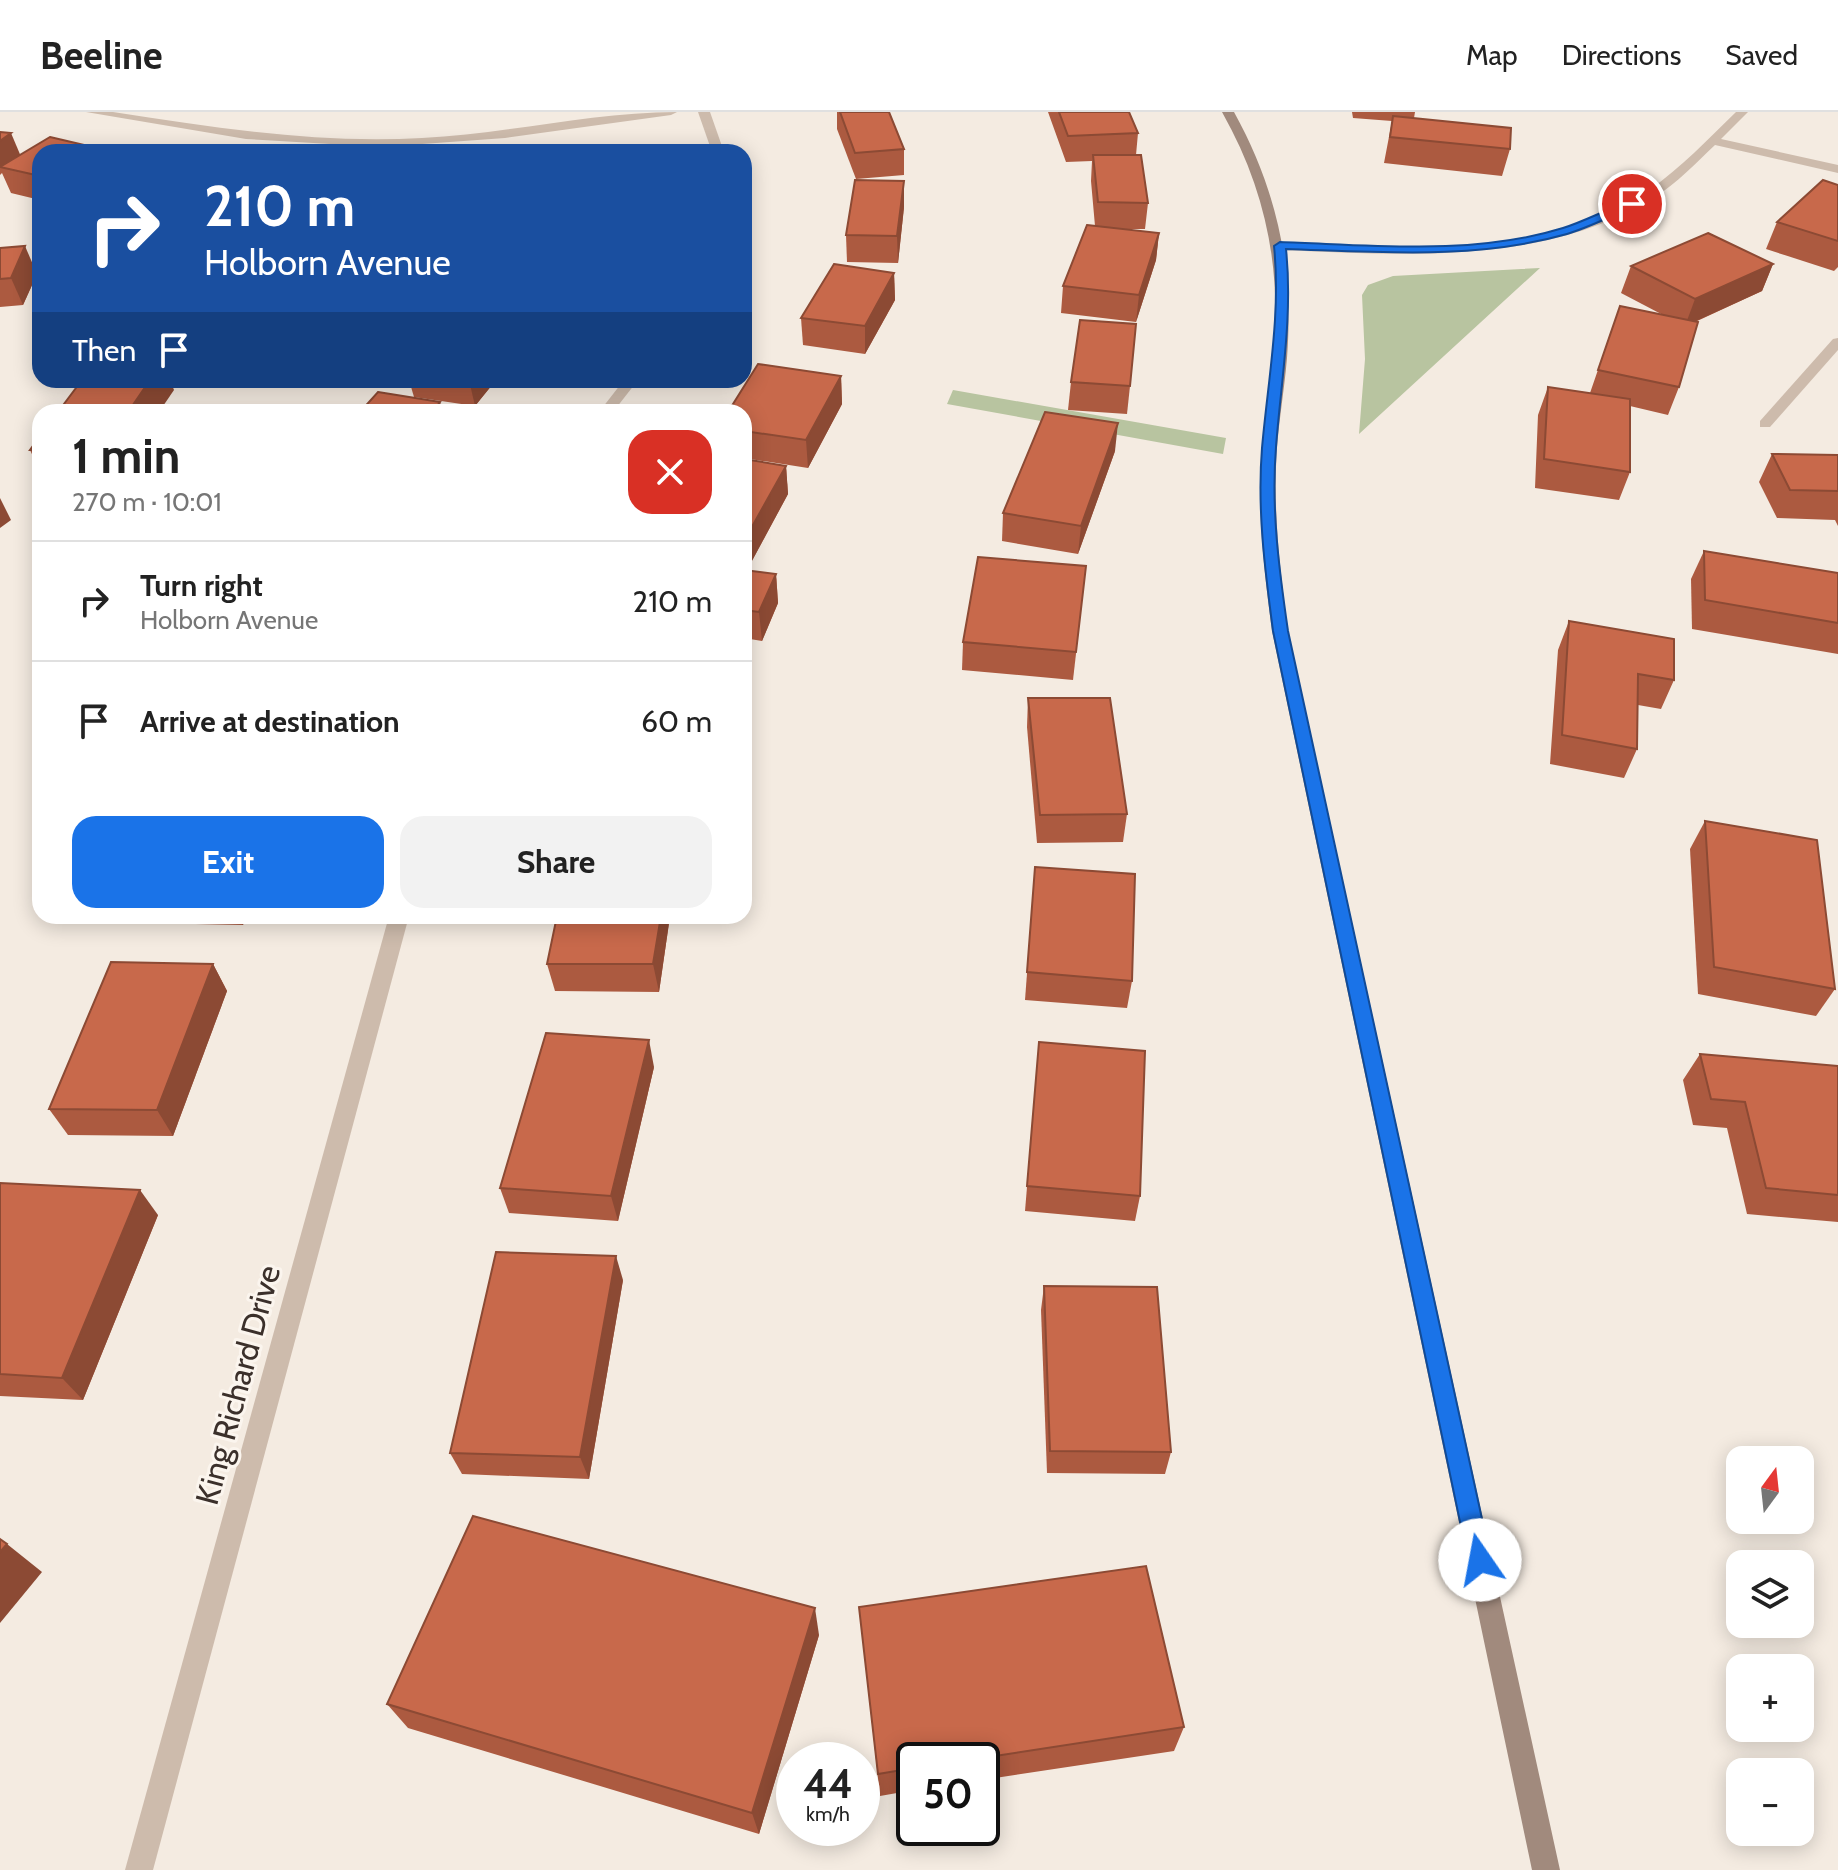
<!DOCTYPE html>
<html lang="en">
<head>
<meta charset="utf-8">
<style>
	body { margin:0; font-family:Cabin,sans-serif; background:#f2f2f2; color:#222; height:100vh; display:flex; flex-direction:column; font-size:30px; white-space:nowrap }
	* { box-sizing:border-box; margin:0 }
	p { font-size:26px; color:#767676 }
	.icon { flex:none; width:44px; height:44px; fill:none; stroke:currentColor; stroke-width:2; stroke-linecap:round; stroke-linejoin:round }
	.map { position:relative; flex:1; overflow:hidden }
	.panel { position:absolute; left:32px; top:292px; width:720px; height:520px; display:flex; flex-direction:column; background:#fff; border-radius:24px; box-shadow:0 4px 20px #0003 }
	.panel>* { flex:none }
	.top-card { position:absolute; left:32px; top:32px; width:720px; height:244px; border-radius:24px; box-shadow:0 4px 20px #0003; background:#1a4fa0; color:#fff; overflow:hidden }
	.needle { width:52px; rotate:15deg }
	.controls { position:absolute; left:1726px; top:1334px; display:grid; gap:16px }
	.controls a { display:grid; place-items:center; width:88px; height:88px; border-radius:16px; background:#fff; box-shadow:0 4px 20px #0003; font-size:40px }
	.speed { position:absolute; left:776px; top:1630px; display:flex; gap:16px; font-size:40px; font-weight:700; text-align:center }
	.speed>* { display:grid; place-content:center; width:104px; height:104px; border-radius:50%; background:#fff; box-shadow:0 4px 20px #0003; line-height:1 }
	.speed small { font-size:20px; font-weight:400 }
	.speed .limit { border:4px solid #111; border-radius:12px; background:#fff; color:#111 }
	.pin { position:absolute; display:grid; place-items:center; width:68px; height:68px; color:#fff; margin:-34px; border:4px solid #fff; border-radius:50%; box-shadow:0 2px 8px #0007 }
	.me { position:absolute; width:88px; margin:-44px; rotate:348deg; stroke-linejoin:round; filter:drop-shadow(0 0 6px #0008) }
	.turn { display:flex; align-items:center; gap:28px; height:168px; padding:0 40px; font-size:36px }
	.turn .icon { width:104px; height:104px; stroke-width:2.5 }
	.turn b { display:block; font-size:56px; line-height:68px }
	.then { display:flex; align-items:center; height:76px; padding:0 40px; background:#0003; gap:16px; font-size:30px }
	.round { display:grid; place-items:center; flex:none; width:84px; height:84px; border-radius:24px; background:#f2f2f2 }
	.head { display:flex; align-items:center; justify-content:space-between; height:136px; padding:0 40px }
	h1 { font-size:48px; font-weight:800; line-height:60px }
	.cta { display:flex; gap:16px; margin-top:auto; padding:16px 40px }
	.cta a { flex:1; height:92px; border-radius:24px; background:#1a73e8; color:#fff; font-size:32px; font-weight:800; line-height:92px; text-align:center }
	.cta a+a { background:#f2f2f2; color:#222 }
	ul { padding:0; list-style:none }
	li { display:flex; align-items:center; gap:24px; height:120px; padding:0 40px; border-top:2px solid #e0e0e0 }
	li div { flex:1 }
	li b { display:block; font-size:30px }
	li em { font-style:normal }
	header { display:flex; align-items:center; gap:48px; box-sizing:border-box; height:112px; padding:0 40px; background:#fff; border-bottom:2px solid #e0e0e0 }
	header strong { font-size:38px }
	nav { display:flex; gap:44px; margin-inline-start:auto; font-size:28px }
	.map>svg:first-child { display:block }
	.green { fill:#b8c4a0 }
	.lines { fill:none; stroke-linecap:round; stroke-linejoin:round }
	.street { fill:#cdbbac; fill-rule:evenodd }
	.secondary { fill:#a18a7d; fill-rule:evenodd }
	.wall { fill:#ac5a40 }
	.shaded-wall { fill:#8c4a34 }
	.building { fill:#c8694b; stroke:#8c4a34; stroke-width:2 }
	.route { fill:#1a73e8; stroke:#114b97; stroke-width:2 }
	.labels { text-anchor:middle; stroke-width:6; stroke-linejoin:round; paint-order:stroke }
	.near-street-label { font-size:32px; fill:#3b302b; stroke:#fbf5ee }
</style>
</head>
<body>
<header>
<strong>Beeline</strong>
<nav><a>Map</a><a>Directions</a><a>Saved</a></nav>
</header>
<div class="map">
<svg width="1838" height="1758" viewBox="0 0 1838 1758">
	<rect width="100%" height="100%" fill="#f4ebe1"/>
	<g class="green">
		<polygon points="1540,156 1359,322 1365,247 1362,183 1368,173 1393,164"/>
		<polygon points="953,278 1226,326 1223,342 947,292"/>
	</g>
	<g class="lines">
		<g class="street">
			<path d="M86 0H113C216 16 318 32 422 26 507 22 592 0 677 0L671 3 505 26 381 35 246 27Z"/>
			<polygon points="698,0 710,0 724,40 712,40"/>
			<path d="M1736 0H1748L1721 27 1838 53V61L1715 33C1696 51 1677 71 1655 85 1544 154 1405 143 1280 138L1274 134 1280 130C1401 135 1544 150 1649 78 1681 56 1708 27 1736 0Z"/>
			<polygon points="1838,226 1838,238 1770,315 1760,315 1760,309 1833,227"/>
			<polygon points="624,268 638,268 613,300 599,300"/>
			<polygon points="389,804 409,804 153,1758 125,1758"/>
		</g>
		<path class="secondary" d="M1222 0H1234C1277 78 1294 156 1287 246 1284 282 1277 318 1276 355 1274 410 1281 465 1288 519L1560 1758H1532L1272 519C1265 465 1258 410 1261 355 1262 318 1270 282 1273 246 1282 157 1266 78 1222 0Z"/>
	</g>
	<g class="wall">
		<polygon points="837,0 889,0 904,37 904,63 856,67 837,17"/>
		<polygon points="1048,0 1129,0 1138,21 1136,43 1148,91 1145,117 1125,117 1159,121 1156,148 1136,210 1061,201 1063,174 1095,114 1091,69 1092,49 1066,50"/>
		<polygon points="1352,0 1415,0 1414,6 1510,37 1502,64 1384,51 1392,9 1353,6"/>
		<polygon points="0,20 20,43 40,40 40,88 11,81 2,61 0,63"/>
		<polygon points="1838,73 1838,155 1834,159 1766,137 1777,110"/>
		<polygon points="904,95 898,151 847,150 846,123"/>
		<polygon points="0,136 37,162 23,193 0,195"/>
		<polygon points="1773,152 1762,179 1695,210 1679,275 1668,303 1630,294 1630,360 1619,388 1535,376 1538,303 1548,275 1590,281 1620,194 1663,203 1621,181 1631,154"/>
		<polygon points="894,161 895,188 865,242 803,233 801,206"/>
		<polygon points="841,264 842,292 808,356 744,346 744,300"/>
		<polygon points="409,268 496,268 475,294 414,285"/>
		<polygon points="1071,270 1130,274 1127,302 1068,298"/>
		<polygon points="40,324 40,359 30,338"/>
		<polygon points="1115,339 1078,442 1002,429 1003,401"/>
		<polygon points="1772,342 1838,343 1838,414 1835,408 1777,406 1759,370"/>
		<polygon points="744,347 786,354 788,382 747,458 744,457"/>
		<polygon points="1704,439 1838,461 1838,542 1692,517 1691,467"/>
		<polygon points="1086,454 1073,568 962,558 963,530"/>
		<polygon points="744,458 776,462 778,491 762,529 744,526"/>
		<polygon points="1569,509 1674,568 1661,597 1638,593 1637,637 1624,666 1550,652 1558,538"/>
		<polygon points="1028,586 1127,702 1123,730 1037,731 1027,615"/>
		<polygon points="1705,709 1835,877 1816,904 1698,882 1690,737"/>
		<polygon points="1035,755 1132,869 1127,896 1025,888"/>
		<polygon points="145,804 246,804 243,813 148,811"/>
		<polygon points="557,804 670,804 659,880 555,879 547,852"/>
		<polygon points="213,852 227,879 173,1024 68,1023 49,997"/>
		<polygon points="1039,930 1140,1084 1135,1109 1025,1099"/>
		<polygon points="1700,942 1838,954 1838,1110 1747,1102 1727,1016 1693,1013 1683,968"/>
		<polygon points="654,955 618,1109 509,1101 500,1076"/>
		<polygon points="0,1071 158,1103 83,1288 0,1284"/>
		<polygon points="623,1168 589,1367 462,1362 450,1341"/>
		<polygon points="1044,1174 1171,1340 1165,1362 1047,1361 1041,1198"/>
		<polygon points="859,1495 1184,1615 1174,1639 982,1668 982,1648 914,1648 914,1678 880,1684"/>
		<polygon points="819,1523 759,1722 408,1616 387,1592"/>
	</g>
	<g class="shaded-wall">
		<polygon points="11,21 22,47 0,55 0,29"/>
		<polygon points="904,69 904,95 898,151 897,124"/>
		<polygon points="1159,121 1156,148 1136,210 1139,183"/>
		<polygon points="25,134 37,162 23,193 11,166"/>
		<polygon points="1773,152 1762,179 1685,214 1695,187"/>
		<polygon points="894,161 895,188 865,242 865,214"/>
		<polygon points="841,264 842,292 808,356 806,328"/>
		<polygon points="150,268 170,268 174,278 159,300 128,300"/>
		<polygon points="469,268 496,268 475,294"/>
		<polygon points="440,290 443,300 432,300"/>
		<polygon points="1118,311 1115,339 1078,442 1081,414"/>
		<polygon points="786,354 788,382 747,458 744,429"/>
		<polygon points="0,386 11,408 0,416"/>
		<polygon points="776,462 778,491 762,529 759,500"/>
		<polygon points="238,804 246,804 243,813"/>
		<polygon points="661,804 670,804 659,880 653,852"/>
		<polygon points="213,852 227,879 173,1024 157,998"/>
		<polygon points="649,928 654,955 618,1109 611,1084"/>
		<polygon points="140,1078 158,1103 83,1288 62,1266"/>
		<polygon points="616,1144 623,1168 589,1367 580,1345"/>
		<polygon points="7,1432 42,1460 0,1511 0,1440"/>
		<polygon points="815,1496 819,1523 759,1722 752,1701"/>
	</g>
	<g class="building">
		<polygon points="840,0 889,0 904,37 855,41"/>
		<polygon points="1059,0 1129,0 1138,21 1068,24"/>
		<polygon points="1393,4 1511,16 1510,37 1390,25"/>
		<polygon points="0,20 11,21 0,29"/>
		<polygon points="50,25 114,40 40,40 40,64 0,55"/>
		<polygon points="1093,43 1141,43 1148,91 1098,90"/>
		<polygon points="855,68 904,69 897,124 846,123"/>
		<polygon points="1823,68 1838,73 1838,129 1777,110"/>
		<polygon points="1087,113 1159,121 1139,183 1063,174"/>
		<polygon points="1708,121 1773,152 1695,187 1631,154"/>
		<polygon points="25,134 11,166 0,167 0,136"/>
		<polygon points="834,152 894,161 865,214 801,206"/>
		<polygon points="1620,194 1698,210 1679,275 1598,258"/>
		<polygon points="1080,208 1136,212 1130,274 1071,270"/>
		<polygon points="758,252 841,264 806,328 744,319 744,300 728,300"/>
		<polygon points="82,268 150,268 128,300 58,300"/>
		<polygon points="1548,275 1630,287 1630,360 1544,347"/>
		<polygon points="378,280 440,290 432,300 360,300"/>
		<polygon points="1045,300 1118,311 1081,414 1003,401"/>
		<polygon points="40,324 40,338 30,338"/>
		<polygon points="1772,342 1838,343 1838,379 1790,378"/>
		<polygon points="744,347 786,354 744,429"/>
		<polygon points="1704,439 1838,461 1838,511 1705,488"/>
		<polygon points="978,445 1086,454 1076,540 963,530"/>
		<polygon points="744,458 776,462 759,500 744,498"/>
		<polygon points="1569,509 1674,527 1674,568 1638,562 1637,637 1562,623"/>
		<polygon points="1028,586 1110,586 1127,702 1040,703"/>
		<polygon points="1705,709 1817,728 1835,877 1714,855"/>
		<polygon points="1035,755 1135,762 1132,869 1027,860"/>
		<polygon points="557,804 661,804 653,852 547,852"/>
		<polygon points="111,850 213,852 157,998 49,997"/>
		<polygon points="546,921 649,928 611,1084 500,1076"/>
		<polygon points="1039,930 1145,939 1140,1084 1027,1074"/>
		<polygon points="1700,942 1838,954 1838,1083 1766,1076 1745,990 1711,987"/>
		<polygon points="0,1071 140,1078 62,1266 0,1262"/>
		<polygon points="496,1140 616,1144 580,1345 450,1341"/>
		<polygon points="1044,1174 1157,1175 1171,1340 1050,1339"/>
		<polygon points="473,1404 815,1496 752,1701 387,1592"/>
		<polygon points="0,1427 7,1432 0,1440"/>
		<polygon points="1146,1454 1184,1615 969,1648 914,1648 914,1656 878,1662 859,1495"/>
	</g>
	<path class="route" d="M1632 89 1637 92 1636 94C1613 103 1590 115 1567 122 1476 148 1380 140 1286 137 1293 204 1281 269 1276 335 1271 397 1279 457 1288 519L1491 1448 1488 1457 1480 1460 1472 1457 1468 1448 1273 519C1265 458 1257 398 1262 336 1268 268 1281 202 1274 134L1280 130C1372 133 1473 144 1563 116 1586 109 1608 96 1632 89Z"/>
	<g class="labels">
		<g class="near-street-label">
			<text transform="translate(238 1273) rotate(-75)" y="11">King Richard Drive</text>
		</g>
	</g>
</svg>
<div class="controls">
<a><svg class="needle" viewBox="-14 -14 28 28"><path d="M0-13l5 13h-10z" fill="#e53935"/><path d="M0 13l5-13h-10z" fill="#767676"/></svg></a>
<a><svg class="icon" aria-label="layers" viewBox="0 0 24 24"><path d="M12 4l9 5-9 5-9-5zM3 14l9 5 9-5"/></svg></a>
<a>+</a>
<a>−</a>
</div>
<div class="speed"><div>44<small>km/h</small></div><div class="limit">50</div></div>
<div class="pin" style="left:1632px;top:92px;background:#d93025"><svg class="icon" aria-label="arrive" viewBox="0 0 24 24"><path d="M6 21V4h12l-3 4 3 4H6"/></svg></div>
<svg class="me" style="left:1480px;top:1448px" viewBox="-20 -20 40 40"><circle r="19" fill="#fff"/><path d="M0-13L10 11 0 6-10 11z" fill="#1a73e8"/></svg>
<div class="top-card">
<div class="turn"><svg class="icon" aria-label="right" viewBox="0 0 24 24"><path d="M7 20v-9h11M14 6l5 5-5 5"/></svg><div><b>210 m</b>Holborn Avenue</div></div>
<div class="then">Then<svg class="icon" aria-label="arrive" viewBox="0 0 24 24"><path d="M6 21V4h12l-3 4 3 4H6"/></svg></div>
</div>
<section class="panel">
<div class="head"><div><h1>1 min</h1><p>270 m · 10:01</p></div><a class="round" style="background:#d93025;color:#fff"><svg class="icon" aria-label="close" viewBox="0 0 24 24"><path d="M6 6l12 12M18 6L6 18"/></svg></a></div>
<ul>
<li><svg class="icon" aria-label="right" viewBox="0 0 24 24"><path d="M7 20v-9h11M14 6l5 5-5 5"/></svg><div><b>Turn right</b><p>Holborn Avenue</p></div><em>210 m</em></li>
<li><svg class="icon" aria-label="arrive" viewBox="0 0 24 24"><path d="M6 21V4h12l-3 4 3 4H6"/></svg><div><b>Arrive at destination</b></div><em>60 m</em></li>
</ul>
<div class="cta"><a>Exit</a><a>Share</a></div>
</section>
</div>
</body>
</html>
